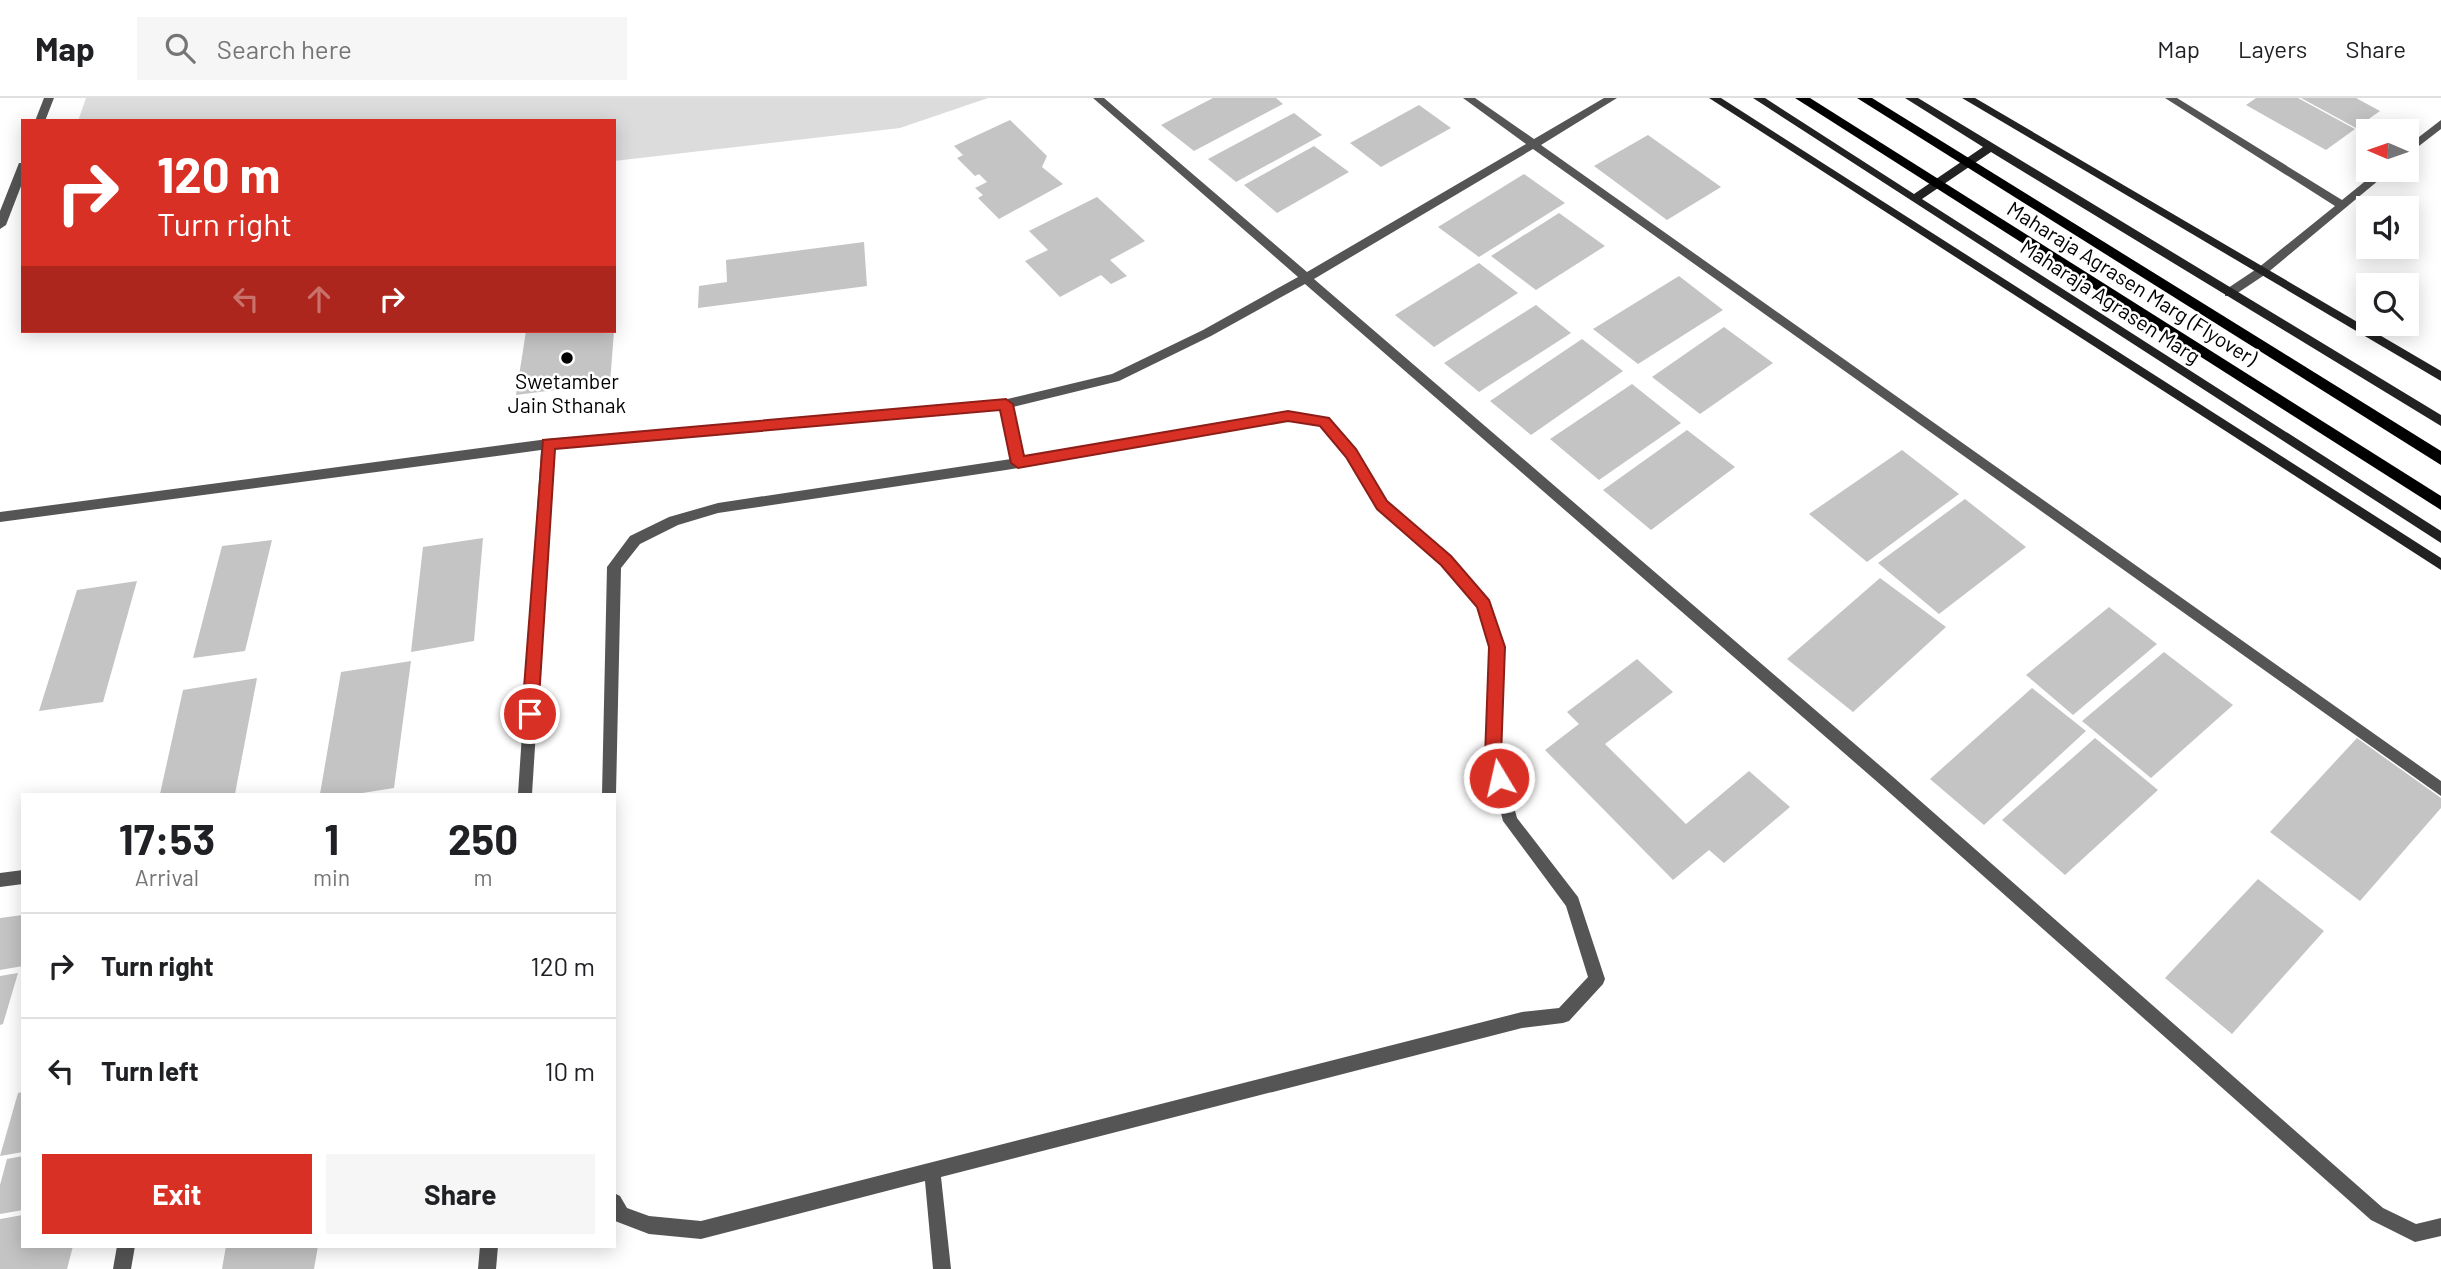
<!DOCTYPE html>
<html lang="en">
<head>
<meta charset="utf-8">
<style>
	body { margin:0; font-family:Barlow,sans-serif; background:#f6f6f6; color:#202124; height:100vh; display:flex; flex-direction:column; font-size:26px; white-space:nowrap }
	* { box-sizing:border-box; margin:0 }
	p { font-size:23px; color:#757577 }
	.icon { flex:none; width:38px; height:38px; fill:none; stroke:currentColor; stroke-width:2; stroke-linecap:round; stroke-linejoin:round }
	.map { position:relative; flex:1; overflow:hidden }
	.panel { position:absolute; left:21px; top:695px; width:595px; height:455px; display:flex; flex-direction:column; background:#fff; border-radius:0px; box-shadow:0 4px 18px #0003 }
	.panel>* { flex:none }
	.guide { position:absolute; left:21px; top:21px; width:595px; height:214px; border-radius:0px; box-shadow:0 4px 18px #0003; background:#d93025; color:#fff; overflow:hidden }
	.needle { width:46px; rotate:272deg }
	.controls { position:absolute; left:2356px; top:21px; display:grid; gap:14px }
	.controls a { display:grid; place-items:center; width:63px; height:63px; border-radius:0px; background:#fff; box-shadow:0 4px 18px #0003; font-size:35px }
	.pin { position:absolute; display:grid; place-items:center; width:60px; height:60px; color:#fff; margin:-30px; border:4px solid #fff; border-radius:50%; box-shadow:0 2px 7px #0007 }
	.me { position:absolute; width:77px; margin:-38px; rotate:351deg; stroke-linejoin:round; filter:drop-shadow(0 0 5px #0008) }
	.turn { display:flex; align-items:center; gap:24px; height:147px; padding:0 21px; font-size:32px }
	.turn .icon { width:91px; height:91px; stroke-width:2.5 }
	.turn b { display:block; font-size:49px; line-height:60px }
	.lanes { display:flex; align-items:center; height:66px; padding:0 21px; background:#0003; justify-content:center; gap:35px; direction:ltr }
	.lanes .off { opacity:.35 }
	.eta { display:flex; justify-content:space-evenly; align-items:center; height:119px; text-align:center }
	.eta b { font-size:42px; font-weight:700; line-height:49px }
	.action { display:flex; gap:14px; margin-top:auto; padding:14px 21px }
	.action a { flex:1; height:80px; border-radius:0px; background:#d93025; color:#fff; font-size:28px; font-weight:700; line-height:80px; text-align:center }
	.action a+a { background:#f6f6f6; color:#202124 }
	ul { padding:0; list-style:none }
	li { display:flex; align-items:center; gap:21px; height:105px; padding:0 21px; border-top:2px solid #e0e0e0 }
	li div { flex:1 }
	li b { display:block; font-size:26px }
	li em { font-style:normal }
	header { display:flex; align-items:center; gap:42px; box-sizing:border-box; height:98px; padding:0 35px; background:#fff; border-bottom:2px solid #e0e0e0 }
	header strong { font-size:33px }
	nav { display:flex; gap:38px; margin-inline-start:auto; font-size:24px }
	.search { width:490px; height:63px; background:#f6f6f6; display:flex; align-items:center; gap:18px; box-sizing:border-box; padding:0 24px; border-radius:0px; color:#757577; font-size:26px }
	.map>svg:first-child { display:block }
	.green { fill:#dcdcdc }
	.building { fill:#c4c4c4 }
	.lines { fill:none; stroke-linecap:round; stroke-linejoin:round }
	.street { fill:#555; fill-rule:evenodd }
	.secondary { fill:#222; fill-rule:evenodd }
	.primary { fill:#000; fill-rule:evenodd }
	.route { fill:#d93025; stroke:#8d1f18; stroke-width:2 }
	.poi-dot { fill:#000; stroke:#fff; stroke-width:2.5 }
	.labels { text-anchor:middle; stroke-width:5; stroke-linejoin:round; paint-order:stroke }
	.street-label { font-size:21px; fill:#000; stroke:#fff }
	.poi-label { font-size:21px; fill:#000; stroke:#fff }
</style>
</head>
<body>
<header>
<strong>Map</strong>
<div class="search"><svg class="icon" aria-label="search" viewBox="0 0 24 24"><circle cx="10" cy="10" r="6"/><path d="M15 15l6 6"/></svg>Search here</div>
<nav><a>Map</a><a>Layers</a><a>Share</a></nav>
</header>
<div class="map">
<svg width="2441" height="1171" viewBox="0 0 2441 1171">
	<rect width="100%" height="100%" fill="#fff"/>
	<polygon class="green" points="86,0 988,0 900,30 614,63 614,23 78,23"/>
	<g class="building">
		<polygon points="1213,0 1276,0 1283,6 1194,53 1161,27"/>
		<polygon points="2256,0 2298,0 2355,31 2326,52 2246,7"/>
		<polygon points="2301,0 2356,0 2380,13 2356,30"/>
		<polygon points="1419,7 1451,30 1381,69 1350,45"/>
		<polygon points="1294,15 1322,37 1236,84 1208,61"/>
		<polygon points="1010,22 1047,58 1042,69 1063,86 999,121 978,100 983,97 975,90 987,84 979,76 975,78 957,60 963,57 954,48"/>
		<polygon points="1648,37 1721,89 1667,122 1594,68"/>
		<polygon points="1314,48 1349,74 1277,115 1244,87"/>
		<polygon points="1524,76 1565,105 1479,159 1438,129"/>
		<polygon points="1097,99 1145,143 1110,162 1127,178 1111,186 1101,177 1060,199 1025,163 1048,152 1029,133"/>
		<polygon points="1559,115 1605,148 1536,192 1491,158"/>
		<polygon points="864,144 867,188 698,210 699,188 727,184 726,162"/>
		<polygon points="1479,165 1518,195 1434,249 1395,217"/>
		<polygon points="1679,178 1723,212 1638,266 1593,231"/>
		<polygon points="1536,207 1571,235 1479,294 1444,265"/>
		<polygon points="1724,229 1773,265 1700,316 1652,279"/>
		<polygon points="526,233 614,233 610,285 516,297"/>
		<polygon points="1582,241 1623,273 1531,337 1490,303"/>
		<polygon points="1632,286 1681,325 1599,382 1550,341"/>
		<polygon points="1687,332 1735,369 1651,432 1603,392"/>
		<polygon points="1902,352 1959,396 1867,464 1809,416"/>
		<polygon points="1965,401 2026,449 1939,516 1878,465"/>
		<polygon points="483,440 474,543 411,554 423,449"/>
		<polygon points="272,442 245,553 193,560 222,448"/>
		<polygon points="1880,480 1946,529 1853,614 1787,561"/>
		<polygon points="137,483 103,604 39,613 77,492"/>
		<polygon points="2109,509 2157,546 2073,617 2026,577"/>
		<polygon points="2164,554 2233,607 2151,680 2082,623"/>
		<polygon points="1637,561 1673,594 1605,646 1686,726 1749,673 1790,709 1724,765 1709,752 1673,782 1545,652 1579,626 1567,614"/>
		<polygon points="411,563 394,690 356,696 320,696 341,574"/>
		<polygon points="257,580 235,696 160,696 183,592"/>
		<polygon points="2032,590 2086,633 1984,727 1930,681"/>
		<polygon points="2095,640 2158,692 2065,777 2002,722"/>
		<polygon points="2357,640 2441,700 2441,710 2360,803 2270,734"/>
		<polygon points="2258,781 2324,833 2232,936 2165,880"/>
		<polygon points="23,817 23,868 0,872 0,820"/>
		<polygon points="18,875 3,926 0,927 0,878"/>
		<polygon points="23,994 23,1054 0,1058 18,995"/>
		<polygon points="23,1058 23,1112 0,1116 0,1087 7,1061"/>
		<polygon points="23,1117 23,1148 73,1148 67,1171 0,1171 0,1121"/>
		<polygon points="226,1148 318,1148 314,1171 222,1171"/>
	</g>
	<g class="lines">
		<g class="street">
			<polygon points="44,0 54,0 45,23 35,23"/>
			<polygon points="1093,0 1104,0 1307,174 1526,46 1463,0 1475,0 1534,41 1604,0 1617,0 1541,47 2441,683 2441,698 1533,51 1314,181 1892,678 2383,1110 2416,1126 2441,1120 2441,1138 2415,1144 2371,1122 1882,688 1305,186 1211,238 1119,283 1013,309 1023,359 1288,313 1328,320 1355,352 1387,403 1451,459 1491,506 1504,549 1500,659 1517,720 1578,799 1605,881 1603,886 1569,923 1563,925 1522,930 941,1079 951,1171 933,1171 925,1083 701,1141 649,1136 615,1123 614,1095 620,1098 627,1110 649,1118 701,1123 1522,914 1559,910 1588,879 1566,808 1503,723 1486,659 1490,549 1478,509 1441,467 1377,411 1347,358 1320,327 1288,323 1006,372 718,415 678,427 640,446 621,470 616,696 614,701 614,696 602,696 607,469 630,438 669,419 718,405 1011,361 1001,312 554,350 532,696 518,696 541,352 0,424 0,414 548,341 999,303 1112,276 1203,232 1298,179"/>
			<polygon points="2165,0 2177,0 2342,102 2379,72 2391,72 2266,176 2233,198 2225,198 2225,192 2258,170 2335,108"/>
			<polygon points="2441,22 2441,31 2406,58 2406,49"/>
			<polygon points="19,65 23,65 23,83 6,127 0,131 0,113"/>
			<polygon points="23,772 23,786 0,789 0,775"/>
			<polygon points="117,1148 135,1148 131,1171 113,1171"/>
			<polygon points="480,1148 498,1148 496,1171 478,1171"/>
		</g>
		<g class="secondary">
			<polygon points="1709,0 1721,0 2441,460 2441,472"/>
			<polygon points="1753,0 1765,0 1914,96 1983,49 1905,0 1918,0 2441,317 2441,328 1991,54 1922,101 2441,433 2441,445"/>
			<polygon points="1962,0 1975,0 2441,273 2441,283"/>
		</g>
		<g class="primary">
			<polygon points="1795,0 1810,0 2441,398 2441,412"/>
			<polygon points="1857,0 1872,0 2441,353 2441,367"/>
		</g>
	</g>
	<polygon class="route" points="1006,301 1013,306 1024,358 1288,313 1329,320 1356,351 1387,403 1451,458 1489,502 1505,549 1501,659 1507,680 1505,686 1499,688 1493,686 1485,659 1489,549 1477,509 1441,467 1377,411 1346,359 1320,328 1288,323 1018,370 1011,365 1000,312 555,351 538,616 536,621 525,621 522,616 543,342"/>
	<circle class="poi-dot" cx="567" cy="260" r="7"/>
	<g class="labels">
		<g class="street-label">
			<text transform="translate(2132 186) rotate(32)" y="7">Maharaja Agrasen Marg (Flyover)</text>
			<text transform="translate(2110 204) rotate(33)" y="7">Maharaja Agrasen Marg</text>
		</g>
		<g class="poi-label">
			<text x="567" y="291">Swetamber<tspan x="567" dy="24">Jain Sthanak</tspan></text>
		</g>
	</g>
</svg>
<div class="controls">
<a><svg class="needle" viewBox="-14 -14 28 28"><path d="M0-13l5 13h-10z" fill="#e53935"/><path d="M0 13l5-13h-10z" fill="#757577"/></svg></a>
<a><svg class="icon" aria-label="sound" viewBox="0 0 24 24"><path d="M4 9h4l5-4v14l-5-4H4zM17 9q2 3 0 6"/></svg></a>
<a><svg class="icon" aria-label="search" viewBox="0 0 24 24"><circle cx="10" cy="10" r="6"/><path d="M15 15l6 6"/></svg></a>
</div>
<div class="pin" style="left:530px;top:616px;background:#d93025"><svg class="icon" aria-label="arrive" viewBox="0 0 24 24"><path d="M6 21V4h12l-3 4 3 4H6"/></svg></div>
<svg class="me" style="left:1499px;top:680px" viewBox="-20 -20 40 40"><circle r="17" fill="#d93025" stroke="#fff" stroke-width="3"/><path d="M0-11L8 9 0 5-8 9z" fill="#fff"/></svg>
<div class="guide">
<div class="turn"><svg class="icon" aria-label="right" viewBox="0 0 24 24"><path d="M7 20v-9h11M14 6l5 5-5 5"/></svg><div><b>120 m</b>Turn right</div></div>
<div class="lanes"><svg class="icon off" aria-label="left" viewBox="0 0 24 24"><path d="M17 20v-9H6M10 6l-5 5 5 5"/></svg><svg class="icon off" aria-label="ahead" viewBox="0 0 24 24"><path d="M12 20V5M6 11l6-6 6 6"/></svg><svg class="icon" aria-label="right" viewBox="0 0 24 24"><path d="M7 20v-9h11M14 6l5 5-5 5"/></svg></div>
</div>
<section class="panel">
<div class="eta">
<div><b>17:53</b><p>Arrival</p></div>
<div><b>1</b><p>min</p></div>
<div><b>250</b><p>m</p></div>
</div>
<ul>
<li><svg class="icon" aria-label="right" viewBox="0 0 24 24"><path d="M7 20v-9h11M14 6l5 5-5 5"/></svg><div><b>Turn right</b></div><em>120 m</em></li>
<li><svg class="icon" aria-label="left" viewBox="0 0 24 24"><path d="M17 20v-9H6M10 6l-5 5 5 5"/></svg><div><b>Turn left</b></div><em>10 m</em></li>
</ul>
<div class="action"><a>Exit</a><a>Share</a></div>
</section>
</div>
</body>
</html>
